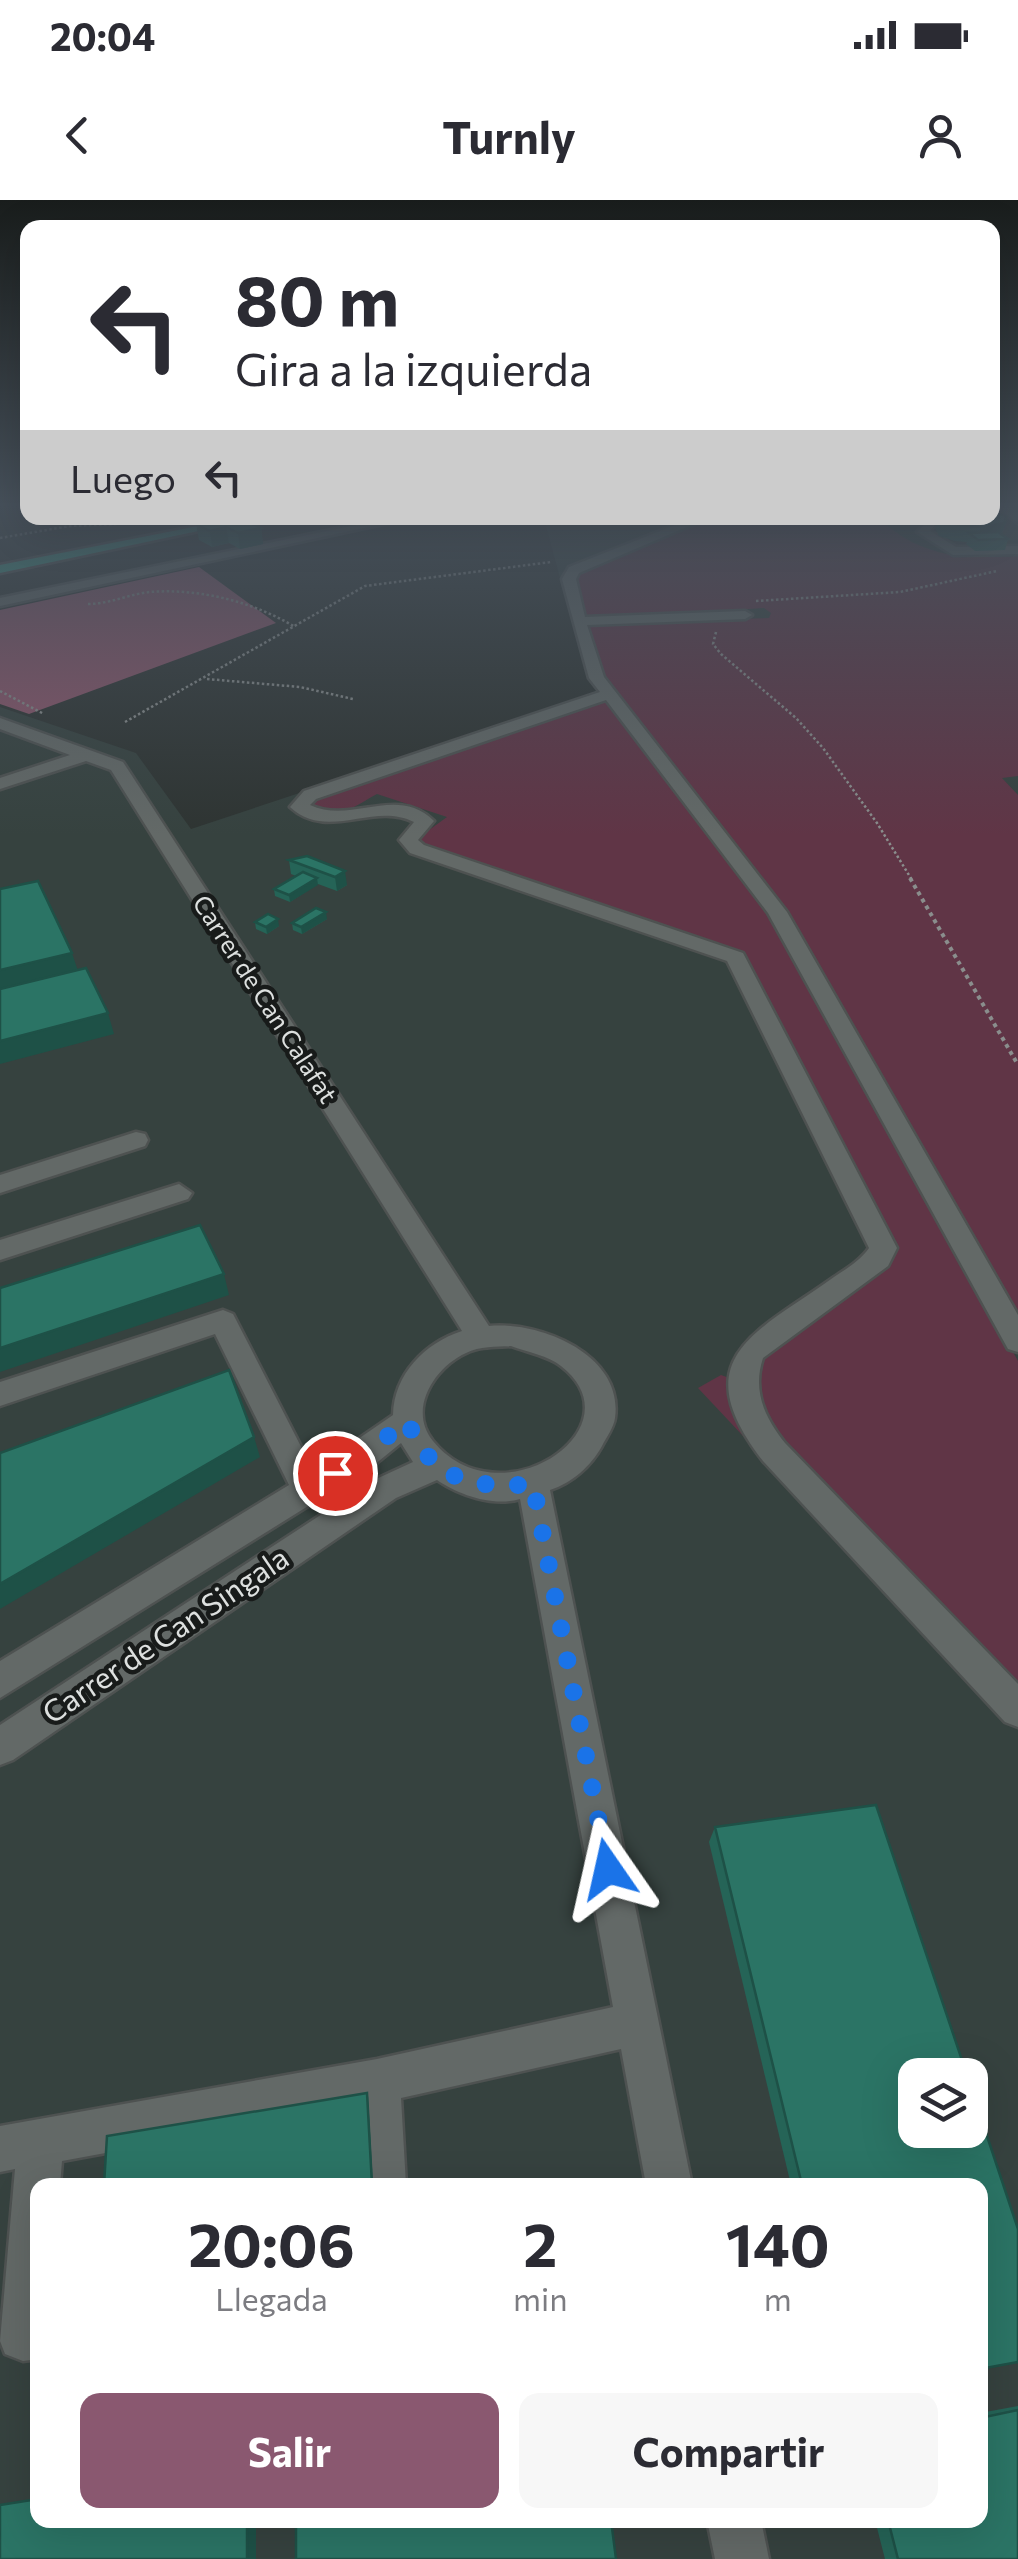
<!DOCTYPE html>
<html lang="es">
<head>
<meta charset="utf-8">
<style>
	body { margin:0; font-family:Commissioner,sans-serif; background:#f7f7f7; color:#2b2b33; height:100vh; display:flex; flex-direction:column; font-size:38px; white-space:nowrap }
	* { box-sizing:border-box; margin:0 }
	p { font-size:32px; color:#7c7c81 }
	.icon { flex:none; width:55px; height:55px; fill:none; stroke:currentColor; stroke-width:2; stroke-linecap:round; stroke-linejoin:round }
	.map { position:relative; flex:1; overflow:hidden }
	.sheet { position:absolute; left:30px; top:1978px; width:958px; height:350px; display:flex; flex-direction:column; background:#fff; border-radius:20px; box-shadow:0 10px 40px #0002 }
	.sheet>* { flex:none }
	.guide { position:absolute; left:20px; top:20px; width:980px; height:305px; border-radius:20px; box-shadow:0 10px 40px #0002; background:#fff; color:#2b2b33; overflow:hidden }
	.controls { position:absolute; left:898px; top:1858px; display:grid; gap:20px }
	.controls a { display:grid; place-items:center; width:90px; height:90px; border-radius:20px; background:#fff; box-shadow:0 10px 40px #0002; font-size:50px }
	.pin { position:absolute; display:grid; place-items:center; width:85px; height:85px; color:#fff; margin:-42px; border:5px solid #fff; border-radius:50%; box-shadow:0 2px 10px #0007 }
	.me { position:absolute; width:110px; margin:-55px; rotate:349deg; stroke-linejoin:round; filter:drop-shadow(0 0 8px #0008) }
	.turn { display:flex; align-items:center; gap:35px; height:210px; padding:0 50px; font-size:45px }
	.turn .icon { width:130px; height:130px; stroke-width:2.5 }
	.turn b { display:block; font-size:70px; line-height:85px }
	.then { display:flex; align-items:center; height:95px; padding:0 50px; background:#0003; gap:20px; font-size:38px }
	.eta { display:flex; justify-content:space-evenly; align-items:center; height:170px; text-align:center }
	.eta b { font-size:60px; font-weight:700; line-height:70px }
	.button { display:flex; gap:20px; margin-top:auto; padding:20px 50px }
	.button a { flex:1; height:115px; border-radius:20px; background:#8a5870; color:#fff; font-size:40px; font-weight:700; line-height:115px; text-align:center }
	.button a+a { background:#f7f7f7; color:#2b2b33 }
	.status { display:flex; justify-content:space-between; align-items:center; height:70px; padding:0 50px; background:#fff; direction:ltr }
	.status svg { height:28px; fill:currentColor }
	header { display:flex; justify-content:space-between; align-items:center; height:130px; padding:0 50px; background:#fff; font-size:45px; font-weight:700 }
	.map>svg:first-child { display:block }
	.built { fill:#36423f; fill-rule:evenodd }
	.green { fill:#603546 }
	.forest { fill:#8d566b }
	.lines { fill:none; stroke-linecap:round; stroke-linejoin:round }
	.minor-casing { stroke:#4e5251; stroke-width:5 }
	.highway-casing { stroke:#4e5251; stroke-width:5 }
	.path-far1 { stroke:#8a8e8d; stroke-width:2.5; stroke-dasharray:2.5 2.5; stroke-linecap:butt }
	.path { stroke:#8a8e8d; stroke-width:4; stroke-dasharray:4 4; stroke-linecap:butt }
	.minor { fill:#636967; fill-rule:evenodd }
	.highway { fill:#35a790; fill-rule:evenodd }
	.wall { fill:#256457 }
	.shaded-wall { fill:#1e5147 }
	.building { fill:#2b7465; stroke:#1e5147; stroke-width:2.5 }
	.route { stroke:#1a73e8; stroke-width:18; stroke-dasharray:0 32.4 }
	.labels { text-anchor:middle; stroke-width:9; stroke-linejoin:round; paint-order:stroke }
	.far-street-label { font-size:25px; fill:#dde0df; stroke:#181b1a }
	.street-label { font-size:30px; fill:#dde0df; stroke:#181b1a }
</style>
</head>
<body>
<div class="status"><b>20:04</b><svg viewBox="0 0 49 12"><path d="M0 12V9h3v3zM5 12V6h3v6zM10 12V3h3v9zM15 12V0h3v12zM26 1h20v11H26zM47 4h2v5h-2z"/></svg></div>
<header><svg class="icon" aria-label="back" viewBox="0 0 24 24"><path d="M15 5l-7 7 7 7"/></svg>Turnly<svg class="icon" aria-label="person" viewBox="0 0 24 24"><circle cx="12" cy="8" r="4"/><path d="M4 21q1-7 8-7t8 7"/></svg></header>
<div class="map">
<svg width="1018" height="2359" viewBox="0 0 1018 2359">
	<rect width="100%" height="100%" fill="#2e3432"/>
	<path class="built" d="M993 304H1018V2359H0V507L136 553 191 629 598 494 582 460 544 318H992ZM915 1875H970V1930H915ZM38 1985H980V2320H38Z"/>
	<g class="green">
		<path d="M707 318H939L882 321C923 358 965 359 1018 356V576L1002 578 1018 595V1119L779 703 601 474 586 423 769 418 771 413 764 408 585 420 574 380 580 370Z"/>
		<path d="M606 500 764 705 1018 1161V1501L761 1221 755 1158 880 1065 740 756 417 645 418 638 447 617 377 594C349 609 333 626 306 602Z"/>
		<polygon points="721,1175 732,1179 760,1254 698,1188"/>
	</g>
	<polygon class="forest" points="199,367 276,423 29,514 0,504 0,410"/>
	<g class="lines">
		<g class="minor-casing">
			<g id="minor">
				<polygon points="1003,304 1015,304 1012,308 1018,313 1018,323 1002,311"/>
				<polygon points="390,318 411,318 0,406 0,398"/>
				<path d="M693 318H708L579 373 576 379 585 417 745 411 752 415 745 419 587 425 604 477 787 712 1018 1115V1152L1008 1149 768 713 606 500 316 599 310 605C352 625 396 584 434 621L418 640 424 645 743 753 897 1048 888 1066 763 1158C752 1191 765 1218 785 1243L1018 1484V1527L1005 1522 763 1261C683 1158 756 1133 834 1077 846 1069 861 1060 869 1048L727 761 410 653 399 640 414 622C373 601 328 642 290 607L304 591 600 492 589 478 562 379 569 367Z"/>
				<polygon points="985,318 935,325 930,331 956,347 1018,346 1018,354 953,355 917,332 931,318"/>
				<path d="M0 518 123 562 489 1126C540 1121 624 1155 615 1218 614 1227 606 1238 602 1246 591 1266 572 1283 550 1290L692 1985H646L621 1849 401 1898 406 1985H360L356 1907 62 1961 60 1985H38V2159L23 2161 5 2154 0 2141 15 1969 0 1972V1926L377 1859 613 1807 520 1299C493 1307 459 1295 437 1280L396 1298 13 1560 0 1565V1525L374 1280 413 1262 401 1243 374 1265 0 1498V1461L289 1285 215 1134 0 1206V1182L223 1110 233 1114 313 1270 393 1215C394 1174 425 1143 462 1131L111 570 86 561 0 589V578L70 555 0 529ZM511 1146C527 1152 549 1156 561 1166 641 1228 500 1323 433 1241 407 1209 435 1167 466 1153 480 1146 497 1147 511 1146Z"/>
				<polygon points="136,932 145,934 148,940 145,946 0,993 0,975"/>
				<polygon points="179,984 192,993 188,999 0,1060 0,1040"/>
				<polygon points="707,2320 761,2320 769,2359 715,2359"/>
			</g>
		</g>
		<g class="highway-casing">
			<polygon id="highway" points="239,318 260,318 0,373 0,365"/>
		</g>
		<g class="path-far1">
			<polyline points="0,338 70,326 118,324 133,318"/>
			<polyline points="756,401 900,392 997,371"/>
			<path d="M88 404C110 404 129 394 150 392 199 388 254 402 295 427"/>
			<polyline points="716,432 713,444 721,454 796,518 823,548 877,623 912,680"/>
			<polyline points="207,479 300,487 353,499"/>
			<polyline points="0,491 44,514"/>
			<polyline points="125,522 365,386 551,362"/>
		</g>
		<polyline class="path" points="910,678 1018,865"/>
		<use href="#minor" class="minor"/>
		<use href="#highway" class="highway"/>
	</g>
	<g class="wall">
		<polygon points="937,318 992,318 1005,323 1002,335 1008,339 1005,350 975,351 966,344 967,342 955,341 939,336 935,328"/>
		<polygon points="196,324 261,328 263,344 240,349 229,343 212,347 199,340"/>
		<polygon points="307,656 347,685 337,691 318,684 290,702 275,696 274,689 296,676 291,674 289,660"/>
		<polygon points="327,719 302,734 293,730 292,723"/>
		<polygon points="255,722 279,726 267,734 256,729"/>
		<polygon points="715,1627 980,1985 791,1985 709,1642"/>
		<polygon points="1018,2206 1018,2359 885,2359 875,2320 980,2320 980,2213"/>
	</g>
	<g class="shaded-wall">
		<polygon points="1005,323 1001,338 978,340 981,327"/>
		<polygon points="226,327 229,343 212,347 210,331"/>
		<polygon points="261,328 263,344 240,349 238,333"/>
		<polygon points="345,671 347,685 337,691 335,677"/>
		<polygon points="317,678 318,685 290,702 289,695"/>
		<polygon points="326,712 327,719 302,734 301,727"/>
		<polygon points="278,719 279,726 267,734 266,727"/>
		<polygon points="72,753 79,774 0,793 0,770"/>
		<polygon points="108,813 114,834 0,864 0,841"/>
		<polygon points="224,1074 229,1095 0,1172 0,1148"/>
		<polygon points="254,1237 260,1257 0,1409 0,1384"/>
		<polygon points="367,1893 368,1896 373,1985 372,1985"/>
		<rect x="247" y="2320" width="9" height="39"/>
	</g>
	<g class="building">
		<polygon points="992,311 1006,316 1005,323 981,327 959,325 943,320 941,318 992,318"/>
		<polygon points="228,318 240,318 261,328 238,333 226,327 210,331 196,324"/>
		<polygon points="998,332 1008,339 978,340 969,333"/>
		<polygon points="307,656 345,671 335,677 289,660"/>
		<polygon points="303,672 317,678 289,695 274,689"/>
		<polygon points="38,681 72,753 0,770 0,689"/>
		<polygon points="316,708 326,712 301,727 292,723"/>
		<polygon points="268,714 278,719 266,727 255,722"/>
		<polygon points="86,768 108,813 0,841 0,789"/>
		<polygon points="200,1025 224,1074 0,1148 0,1088"/>
		<polygon points="229,1170 254,1237 0,1384 0,1253"/>
		<polygon points="876,1605 967,1875 915,1875 915,1930 970,1930 970,1885 1018,2029 1018,2162 980,2169 980,1985 802,1985 715,1627"/>
		<polygon points="367,1893 372,1985 104,1985 107,1936"/>
		<polygon points="1018,2210 1018,2359 898,2359 888,2320 980,2320 980,2218"/>
		<polygon points="38,2299 38,2320 247,2320 247,2359 0,2359 0,2305"/>
		<polygon points="296,2320 611,2320 616,2359 296,2359"/>
	</g>
	<linearGradient id="sky" x2="0" y2="1"><stop stop-color="#191d1c"/><stop offset="0.48" stop-color="#46505a"/><stop offset="1" stop-color="#46505a" stop-opacity="0"/></linearGradient>
	<rect width="1018" height="635" fill="url(#sky)"/>
	<g class="lines">
		<path class="route" d="M335 1273 408 1222C431 1281 475 1289 533 1284L608 1669"/>
	</g>
	<g class="labels">
		<g class="far-street-label">
			<text transform="translate(265 799) rotate(57)" y="9">Carrer de Can Calafat</text>
		</g>
		<g class="street-label">
			<text transform="translate(166 1436) rotate(-34)" y="10">Carrer de Can Singala</text>
		</g>
	</g>
</svg>
<div class="controls">
<a><svg class="icon" aria-label="layers" viewBox="0 0 24 24"><path d="M12 4l9 5-9 5-9-5zM3 14l9 5 9-5"/></svg></a>
</div>
<div class="pin" style="left:335px;top:1273px;background:#d93025"><svg class="icon" aria-label="arrive" viewBox="0 0 24 24"><path d="M6 21V4h12l-3 4 3 4H6"/></svg></div>
<svg class="me" style="left:608px;top:1669px" viewBox="-20 -20 40 40"><path d="M0-17L14 15 0 8-14 15z" fill="#1a73e8" stroke="#fff" stroke-width="4"/></svg>
<div class="guide">
<div class="turn"><svg class="icon" aria-label="left" viewBox="0 0 24 24"><path d="M17 20v-9H6M10 6l-5 5 5 5"/></svg><div><b>80 m</b>Gira a la izquierda</div></div>
<div class="then">Luego<svg class="icon" aria-label="left" viewBox="0 0 24 24"><path d="M17 20v-9H6M10 6l-5 5 5 5"/></svg></div>
</div>
<section class="sheet">
<div class="eta">
<div><b>20:06</b><p>Llegada</p></div>
<div><b>2</b><p>min</p></div>
<div><b>140</b><p>m</p></div>
</div>
<div class="button"><a>Salir</a><a>Compartir</a></div>
</section>
</div>
</body>
</html>
